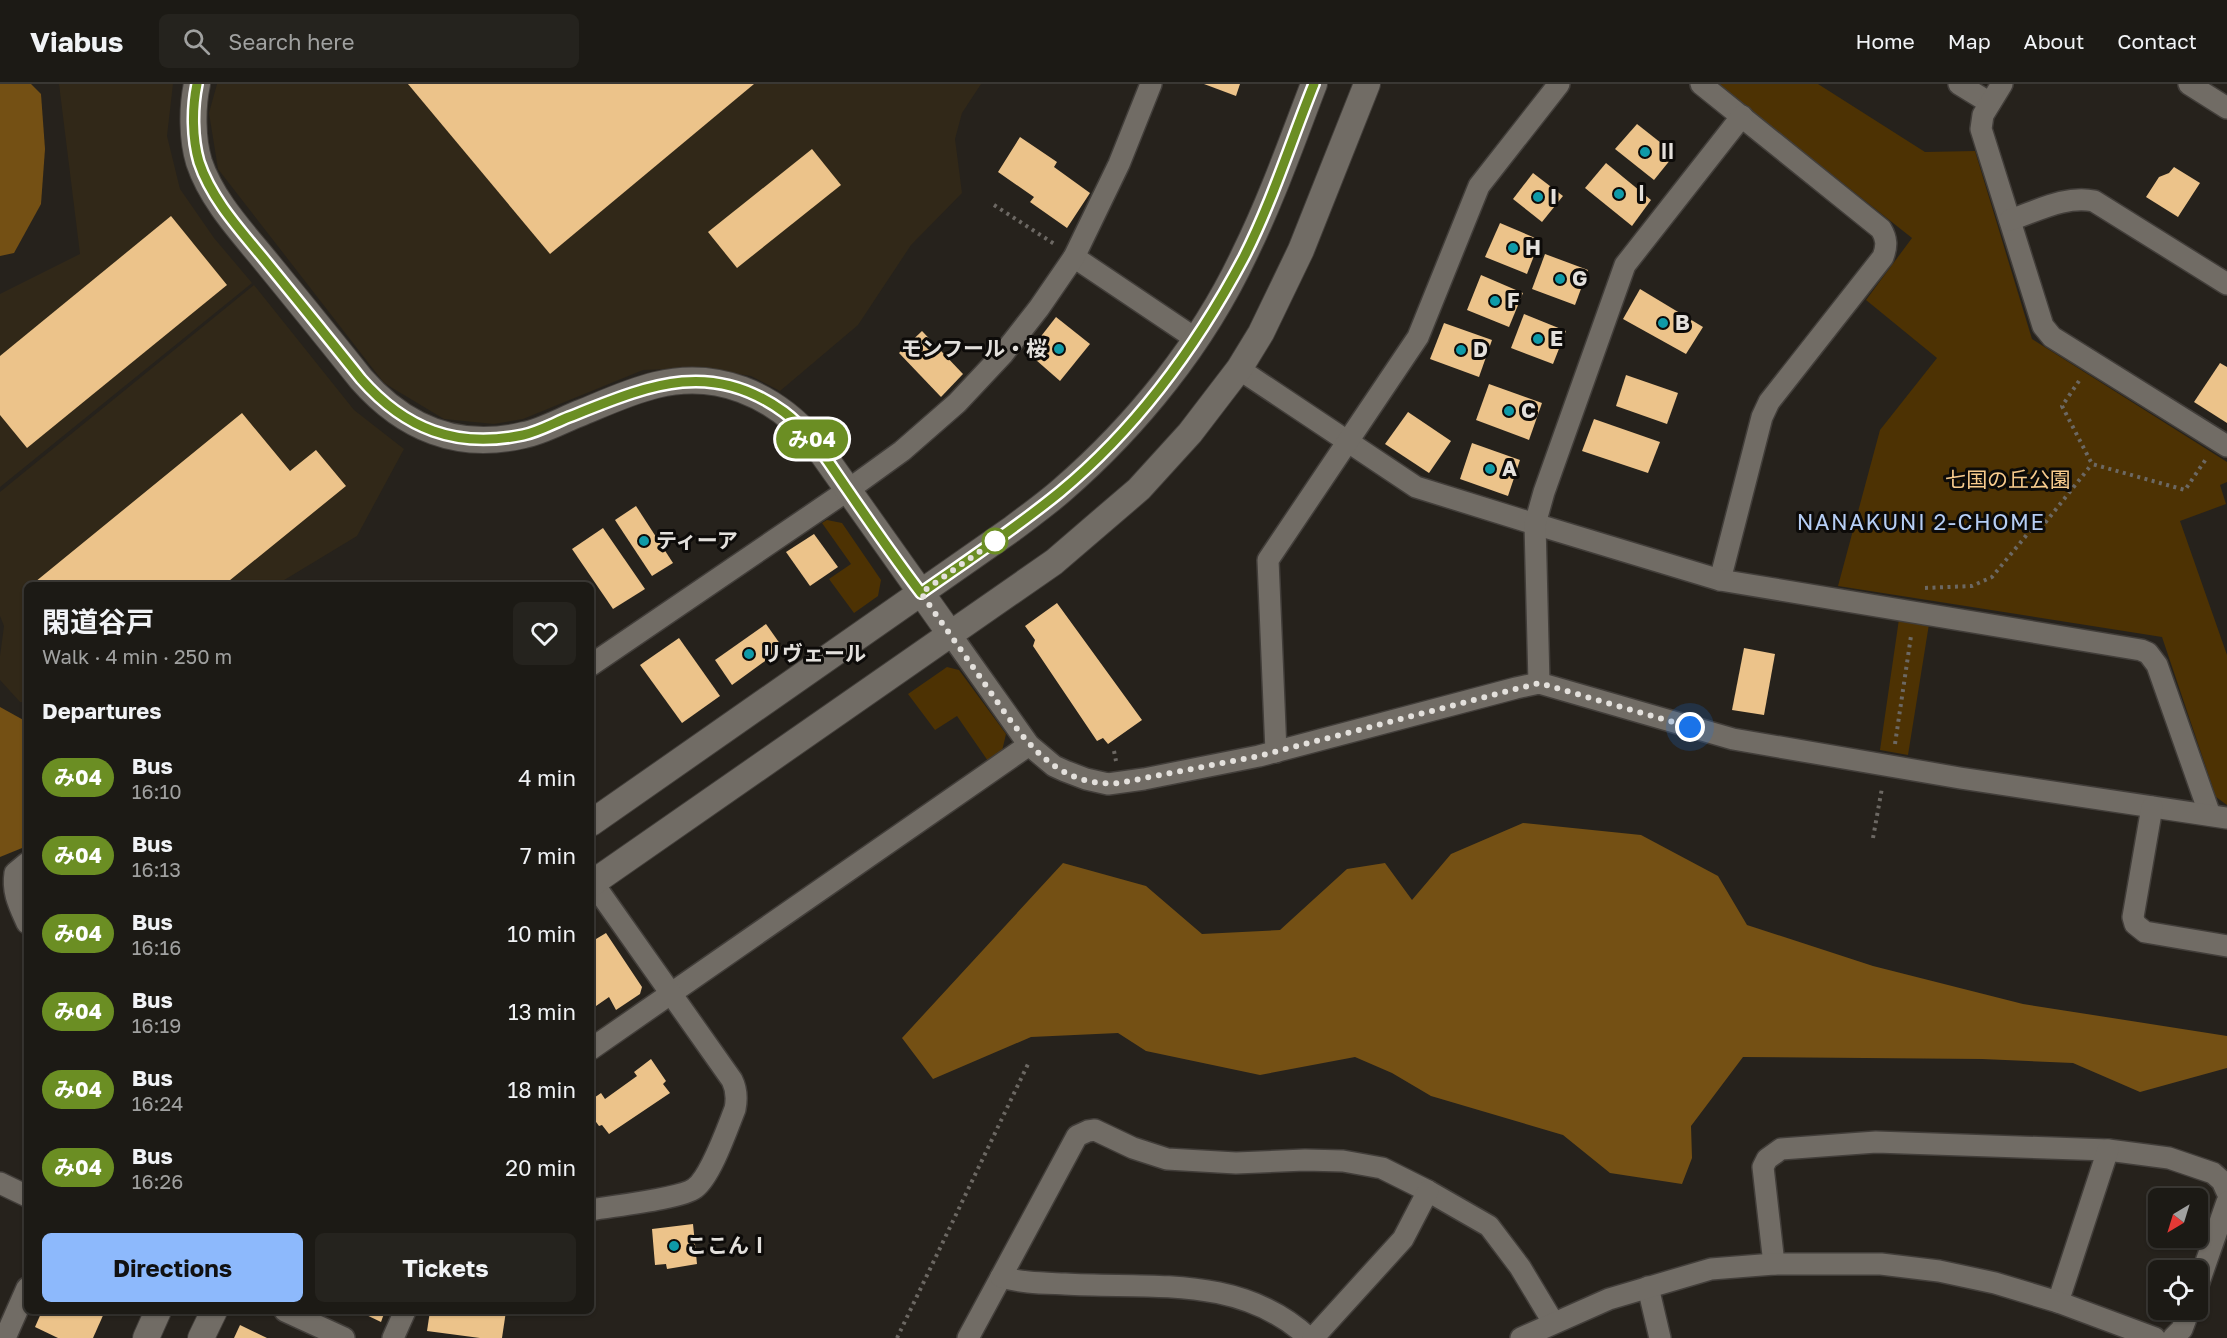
<!DOCTYPE html>
<html lang="en">
<head>
<meta charset="utf-8">
<style>
	body { margin:0; font-family:"Golos Text","Noto Sans JP",sans-serif; background:#25231e; color:#f1f3f6; height:100vh; display:flex; flex-direction:column; font-size:22px; white-space:nowrap }
	* { box-sizing:border-box; margin:0 }
	p { font-size:20px; color:#a0a1a0 }
	.icon { flex:none; width:33px; height:33px; fill:none; stroke:currentColor; stroke-width:2; stroke-linecap:round; stroke-linejoin:round }
	.map { position:relative; flex:1; overflow:hidden }
	.sheet { position:absolute; left:24px; top:498px; width:570px; height:732px; display:flex; flex-direction:column; background:#1c1a15; border-radius:9px; box-shadow:0 2px 4px #0004,0 0 0 2px #3a3834 }
	.sheet>* { flex:none }
	.badge { padding:0 12px; border-radius:20px; font-size:21px; line-height:39px }
	.needle { width:39px; rotate:218deg }
	.tools { position:absolute; left:2148px; top:1104px; display:grid; gap:12px }
	.tools a { display:grid; place-items:center; width:60px; height:60px; border-radius:9px; background:#1c1a15; box-shadow:0 2px 4px #0004,0 0 0 2px #3a3834; font-size:30px }
	.you { position:absolute; width:30px; height:30px; margin:-15px; border:4px solid #fff; border-radius:50%; background:#1a73e8; box-shadow:0 0 0 9px #1a73e833 }
	.map>.badge { position:absolute; translate:-50% -50%; box-shadow:0 0 0 3px #fff }
	h2 { padding:0 18px; font-size:22px; line-height:54px }
	.round { display:grid; place-items:center; flex:none; width:63px; height:63px; border-radius:9px; background:#25231e }
	.overview { display:flex; align-items:center; justify-content:space-between; height:102px; padding:0 18px }
	h1 { font-size:28px; font-weight:700; line-height:45px }
	.action { display:flex; gap:12px; margin-top:auto; padding:12px 18px }
	.action a { flex:1; height:69px; border-radius:9px; background:#8db9fc; color:#111; font-size:24px; font-weight:700; line-height:69px; text-align:center }
	.action a+a { background:#25231e; color:#f1f3f6 }
	ul { padding:0; list-style:none }
	li { display:flex; align-items:center; gap:18px; height:78px; padding:0 18px }
	li div { flex:1 }
	li b { display:block; font-size:22px }
	li em { font-style:normal }
	li .badge { min-width:66px; font-weight:700; text-align:center }
	header { display:flex; align-items:center; gap:36px; box-sizing:border-box; height:84px; padding:0 30px; background:#1c1a15; border-bottom:2px solid #3a3834 }
	header strong { font-size:28px }
	nav { display:flex; gap:33px; margin-inline-start:auto; font-size:21px }
	.search { width:420px; height:54px; background:#25231e; display:flex; align-items:center; gap:15px; box-sizing:border-box; padding:0 21px; border-radius:9px; color:#a0a1a0; font-size:22px }
	.map>svg:first-child { display:block }
</style>
</head>
<body>
<header>
<strong>Viabus</strong>
<div class="search"><svg class="icon" aria-label="search" viewBox="0 0 24 24"><circle cx="10" cy="10" r="6"/><path d="M15 15l6 6"/></svg>Search here</div>
<nav><a>Home</a><a>Map</a><a>About</a><a>Contact</a></nav>
</header>
<div class="map">
<svg width="2227" height="1254" viewBox="0 0 2227 1254">
	<rect width="100%" height="100%" fill="#26221c"/>
	<g fill="#312818">
		<polygon points="59,0 173,0 167,52 180,105 214,154 252,199 0,403 0,210 80,170"/>
		<polygon points="217,0 981,0 962,29 955,55 962,109 911,161 858,241 780,307 751,292 697,284 643,286 523,335 494,340 444,335 384,299 218,85 209,29"/>
		<polygon points="254,201 354,326 404,365 357,452 276,501 27,501 27,618 20,618 0,596 0,572 4,542 0,532 0,408"/>
	</g>
	<g fill="#4d3203">
		<polygon points="1718,0 1818,0 1925,68 1975,67 2032,255 2227,378 2227,398 2220,401 2226,420 2180,437 2227,571 2227,721 2216,713 2162,553 1838,502 1880,346 1937,274 1866,216 1912,154"/>
		<polygon points="827,436 842,439 881,496 878,512 854,529 829,495 851,480 822,439"/>
		<polygon points="1899,535 1929,540 1908,671 1880,666"/>
		<polygon points="947,583 959,586 1006,650 1002,667 988,677 957,632 935,646 908,610"/>
	</g>
	<g fill="#745014">
		<polygon points="0,0 31,0 41,10 45,65 41,120 14,169 0,172"/>
		<polygon points="0,623 27,638 27,762 0,773"/>
		<polygon points="1523,739 1641,751 1718,792 1747,841 1873,882 2023,920 2227,952 2227,984 2140,1008 2073,979 1982,975 1743,973 1691,1042 1692,1074 1682,1100 1610,1089 1563,1051 1431,1012 1392,989 1355,973 1260,991 1146,967 1118,949 1031,953 933,995 902,954 1063,779 1146,802 1202,850 1280,846 1347,785 1385,779 1412,816 1451,770"/>
	</g>
	<g fill="#ecc38a">
		<polygon points="408,0 754,0 550,170"/>
		<polygon points="1204,0 1240,0 1236,12"/>
		<polygon points="1637,40 1675,70 1654,96 1615,65"/>
		<polygon points="1020,53 1057,78 1054,83 1090,109 1067,144 1030,118 1034,113 998,88"/>
		<polygon points="812,65 841,101 737,184 708,148"/>
		<polygon points="1606,79 1651,116 1632,142 1585,104"/>
		<polygon points="2174,83 2200,99 2178,133 2146,113 2159,93 2169,89"/>
		<polygon points="1533,89 1563,112 1542,138 1513,115"/>
		<polygon points="171,132 227,201 27,364 0,331 0,272"/>
		<polygon points="1500,139 1540,156 1527,190 1485,173"/>
		<polygon points="1545,170 1588,186 1575,221 1532,205"/>
		<polygon points="1481,191 1523,209 1509,243 1467,226"/>
		<polygon points="1640,205 1703,243 1686,270 1623,235"/>
		<polygon points="1524,230 1566,247 1553,280 1511,264"/>
		<polygon points="1056,233 1090,260 1060,297 1028,269"/>
		<polygon points="1444,239 1492,256 1479,293 1430,275"/>
		<polygon points="922,247 963,290 941,313 899,269"/>
		<polygon points="2220,279 2227,283 2227,339 2194,318"/>
		<polygon points="1626,291 1678,309 1667,340 1616,322"/>
		<polygon points="1489,300 1542,319 1529,356 1476,336"/>
		<polygon points="1408,328 1451,357 1429,389 1385,360"/>
		<polygon points="242,329 290,387 316,366 346,402 224,501 38,501 35,498"/>
		<polygon points="1594,335 1660,358 1648,389 1582,367"/>
		<polygon points="1472,359 1520,376 1508,412 1460,395"/>
		<polygon points="636,422 673,479 652,492 615,436"/>
		<polygon points="603,444 645,505 613,525 572,465"/>
		<polygon points="814,450 838,483 810,502 786,468"/>
		<polygon points="1057,519 1142,636 1108,660 1103,654 1097,657 1033,562 1035,556 1025,542"/>
		<polygon points="766,540 783,564 732,601 715,576"/>
		<polygon points="679,554 720,612 682,639 640,581"/>
		<polygon points="1744,564 1775,570 1764,631 1732,626"/>
		<polygon points="606,849 642,903 640,910 616,926 609,913 596,922 591,915 591,858"/>
		<polygon points="651,975 666,997 663,1000 670,1009 609,1050 602,1041 599,1042 591,1031 591,1016 601,1009 605,1015 637,992 634,988"/>
		<polygon points="693,1140 697,1180 667,1185 666,1180 655,1181 652,1145"/>
		<polygon points="42,1227 105,1227 93,1254 58,1254 35,1243"/>
		<polygon points="358,1227 385,1227 381,1238"/>
		<polygon points="430,1227 506,1227 502,1254 480,1254 427,1247"/>
		<polygon points="240,1241 267,1254 234,1254"/>
	</g>
	<g fill="none" stroke-linecap="round" stroke-linejoin="round">
		<defs>
			<g id="minor">
				<path d="M1701,0L1881,145C1887,155 1887,162 1883,173L1769,318L1762,333L1720,496"/>
				<polyline points="1959,0 1990,19"/>
				<polyline points="2002,0 1983,31 1981,45 2043,242 2052,253 2227,362"/>
				<polyline points="2189,0 2227,24"/>
				<path d="M2010,136C2037,127 2066,111 2094,117L2227,200"/>
				<polyline points="1074,173 1196,255"/>
				<polyline points="1239,285 1416,403 1535,440 1720,496 2141,566 2148,569 2157,581 2210,731"/>
				<polyline points="951,551 1029,661 1054,682 1065,687 1086,695 1108,700 1144,695 1259,672 1516,604 1539,599 1733,655 1960,694 2227,734"/>
				<polyline points="591,581 848,406 902,367 957,319 1003,270 1039,224 1074,173 1119,80 1151,0"/>
				<polyline points="1539,599 1535,440 1544,408 1625,181 1742,32"/>
				<polyline points="1276,668 1268,476 1418,253 1479,102 1559,0"/>
				<polyline points="2152,723 2133,833 2135,840 2145,848 2227,862"/>
				<path d="M27,779L15,789C12,808 19,821 27,839"/>
				<polyline points="591,965 1029,661"/>
				<polyline points="0,1099 27,1112"/>
				<path d="M591,1126C612,1122 681,1115 695,1104C711,1092 727,1045 735,1025C737,1015 737,1006 732,996L593,799"/>
				<polyline points="1774,1180 1763,1083 1767,1075 1781,1065 1876,1058 2108,1066 2169,1074 2213,1089 2222,1097 2227,1108"/>
				<polyline points="2198,1201 2227,1118"/>
				<polyline points="1648,1203 1660,1254"/>
				<polyline points="2058,1218 2108,1066"/>
				<polyline points="285,1227 344,1254"/>
				<polyline points="5,1254 27,1204"/>
				<polyline points="393,1254 405,1227"/>
				<polyline points="968,1254 1001,1193"/>
				<path d="M1309,1254C1240,1190 1151,1205 1065,1200C1043,1199 1022,1199 1001,1193L1077,1052L1088,1047L1095,1046L1133,1064L1167,1075L1236,1079L1305,1076L1343,1077L1382,1084L1428,1107L1489,1142L1520,1183L1553,1238"/>
				<polyline points="1313,1254 1403,1155 1428,1107"/>
				<polyline points="1521,1254 1609,1215 1711,1185 1774,1180 1881,1180 1939,1187 1995,1199 2058,1218 2155,1254"/>
				<polyline points="2173,1254 2182,1245 2189,1226"/>
			</g>
			<g id="tertiary">
				<path d="M197,0C192,23 192,55 199,78C212,117 243,149 268,180C299,218 330,256 361,295C404,344 458,367 524,351C544,347 564,335 583,328C607,318 631,307 656,301C717,286 772,310 812,355L951,551"/>
				<path d="M591,739L1012,445C1029,432 1046,420 1062,406C1137,341 1203,259 1245,169C1272,114 1292,57 1314,0"/>
				<polyline points="591,800 1054,478 1139,405 1190,349 1239,285 1261,249 1301,166 1367,0"/>
				<polyline points="146,1254 158,1227"/>
				<polyline points="201,1254 214,1227"/>
			</g>
		</defs>
		<use href="#minor" stroke="#423e3a" stroke-width="24"/>
		<use href="#tertiary" stroke="#423e3a" stroke-width="28"/>
		<g stroke="#6c6863" stroke-width="4" stroke-dasharray="3 4.5" stroke-linecap="butt">
			<polyline points="994,121 1056,161"/>
			<polyline points="2079,297 2062,322 2092,380 2185,406 2206,375"/>
			<polyline points="1925,504 1972,502 1992,493 2039,436 2045,439 2092,380"/>
			<polyline points="1895,660 1911,552"/>
			<polyline points="1114,667 1116,677"/>
			<polyline points="1873,754 1882,704"/>
			<polyline points="897,1254 1029,978"/>
		</g>
		<use href="#minor" stroke="#716c65" stroke-width="21"/>
		<use href="#tertiary" stroke="#716c65" stroke-width="26"/>
	</g>
	<g fill="none" stroke-linecap="round" stroke-linejoin="round">
		<defs>
			<path id="line" d="M197,0C192,24 192,54 199,78C212,117 243,149 268,180C299,218 330,256 361,295C405,345 456,365 523,351C538,348 554,339 569,333C645,303 709,273 784,328C811,348 828,378 847,405C871,440 895,475 921,509C968,476 1016,444 1060,408C1137,344 1198,260 1244,173C1272,118 1291,57 1314,0"/>
		</defs>
		<use href="#line" stroke="#fff" stroke-width="14"/>
		<use href="#line" stroke="#6b8e23" stroke-width="9"/>
		<path stroke="#e3e0dc" stroke-width="6" stroke-dasharray="0 10.8" d="M995,457L996,456L921,509C941,538 962,567 982,596C1017,645 1050,705 1119,699L1259,672L1539,599L1690,643"/>
	</g>
	<g fill="#0f9aa8" stroke="#0d0b09" stroke-width="2">
		<circle cx="1645" cy="68" r="6"/>
		<circle cx="1619" cy="110" r="6"/>
		<circle cx="1538" cy="113" r="6"/>
		<circle cx="1513" cy="164" r="6"/>
		<circle cx="1560" cy="195" r="6"/>
		<circle cx="1495" cy="217" r="6"/>
		<circle cx="1663" cy="239" r="6"/>
		<circle cx="1538" cy="255" r="6"/>
		<circle cx="1059" cy="265" r="6"/>
		<circle cx="1461" cy="266" r="6"/>
		<circle cx="1509" cy="327" r="6"/>
		<circle cx="1490" cy="385" r="6"/>
		<circle cx="644" cy="457" r="6"/>
		<circle cx="749" cy="570" r="6"/>
		<circle cx="674" cy="1162" r="6"/>
	</g>
	<circle fill="#fff" stroke="#6b8e23" stroke-width="3" cx="995" cy="457" r="12"/>
	<g text-anchor="middle" stroke-width="6" stroke-linejoin="round" paint-order="stroke">
		<g font-size="21" font-weight="bold" fill="#e3e0dc" stroke="#0d0b09" text-anchor="start">
			<text x="1657" y="75">Ⅱ</text>
			<text x="1631" y="117">Ⅰ</text>
			<text x="1550" y="120">I</text>
			<text x="1525" y="171">H</text>
			<text x="1572" y="202">G</text>
			<text x="1507" y="224">F</text>
			<text x="1675" y="246">B</text>
			<text x="1550" y="262">E</text>
			<text x="1047" y="272" text-anchor="end">モンフール・桜</text>
			<text x="1473" y="273">D</text>
			<text x="1521" y="334">C</text>
			<text x="1502" y="392">A</text>
			<text x="656" y="464">ティーア</text>
			<text x="761" y="577">リヴェール</text>
			<text x="686" y="1169">ここんⅠ</text>
		</g>
		<g font-size="21" fill="#f8cb8d" stroke="#0d0b09">
			<text x="2008" y="403">七国の丘公園</text>
		</g>
		<g font-size="22" letter-spacing="1.5" fill="#b6cef5" stroke="#0d0b09">
			<text x="1921" y="446">NANAKUNI 2-CHOME</text>
		</g>
	</g>
</svg>
<div class="tools">
<a><svg class="needle" viewBox="-14 -14 28 28"><path d="M0-13l5 13h-10z" fill="#e53935"/><path d="M0 13l5-13h-10z" fill="#a0a1a0"/></svg></a>
<a><svg class="icon" aria-label="locate" viewBox="0 0 24 24"><circle cx="12" cy="12" r="6"/><path d="M12 2v4M12 18v4M2 12h4M18 12h4"/></svg></a>
</div>
<div class="you" style="left:1690px;top:643px"></div>
<b class="badge" style="left:812px;top:355px;background:#6b8e23;color:#fff">み04</b>
<section class="sheet">
<div class="overview"><div><h1>閑道谷戸</h1><p>Walk · 4 min · 250 m</p></div><a class="round"><svg class="icon" aria-label="heart" viewBox="0 0 24 24"><path d="M12 20l-8-8c-3-5 5-10 8-4 3-6 11-1 8 4z"/></svg></a></div>
<h2>Departures</h2>
<ul>
<li><span class="badge" style="background:#6b8e23;color:#fff">み04</span><div><b>Bus</b><p>16:10</p></div><em>4 min</em></li>
<li><span class="badge" style="background:#6b8e23;color:#fff">み04</span><div><b>Bus</b><p>16:13</p></div><em>7 min</em></li>
<li><span class="badge" style="background:#6b8e23;color:#fff">み04</span><div><b>Bus</b><p>16:16</p></div><em>10 min</em></li>
<li><span class="badge" style="background:#6b8e23;color:#fff">み04</span><div><b>Bus</b><p>16:19</p></div><em>13 min</em></li>
<li><span class="badge" style="background:#6b8e23;color:#fff">み04</span><div><b>Bus</b><p>16:24</p></div><em>18 min</em></li>
<li><span class="badge" style="background:#6b8e23;color:#fff">み04</span><div><b>Bus</b><p>16:26</p></div><em>20 min</em></li>
</ul>
<div class="action"><a>Directions</a><a>Tickets</a></div>
</section>
</div>
</body>
</html>
